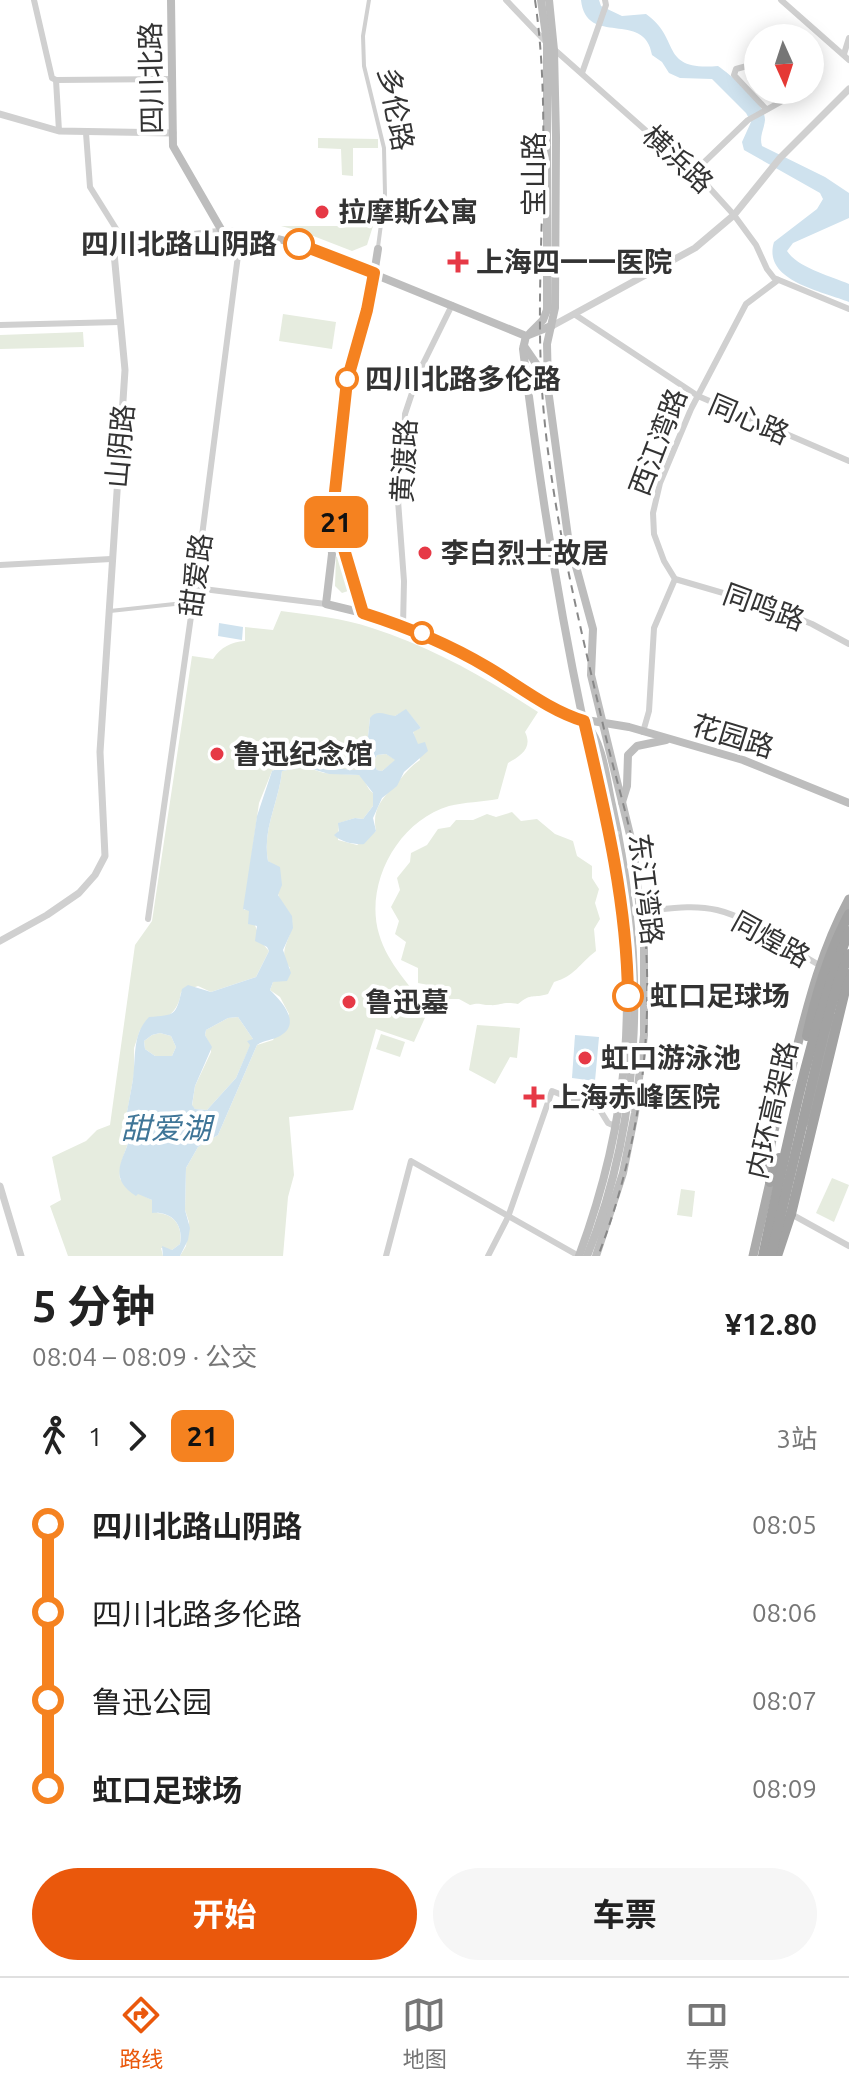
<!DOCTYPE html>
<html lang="zh">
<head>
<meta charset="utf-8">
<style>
	body { margin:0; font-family:Ubuntu,"Noto Sans SC",sans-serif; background:#f6f6f6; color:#222; height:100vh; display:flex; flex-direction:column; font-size:30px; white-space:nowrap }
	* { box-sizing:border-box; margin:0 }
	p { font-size:26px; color:#767676 }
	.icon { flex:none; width:44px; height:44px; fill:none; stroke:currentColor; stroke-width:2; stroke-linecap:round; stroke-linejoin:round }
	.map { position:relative; height:1256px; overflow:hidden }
	.drawer { display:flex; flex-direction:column; background:#fff; flex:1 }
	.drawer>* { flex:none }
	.badge { padding:0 16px; border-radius:12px; font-size:28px; line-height:52px }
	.needle { width:52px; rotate:177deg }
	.tools { position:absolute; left:744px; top:24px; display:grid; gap:16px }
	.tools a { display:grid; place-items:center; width:80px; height:80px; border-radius:50%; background:#fff; box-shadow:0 4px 20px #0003; font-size:40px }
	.map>.badge { position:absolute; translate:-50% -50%; box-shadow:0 0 0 4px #fff }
	.legs { display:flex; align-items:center; gap:12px; height:88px; padding:0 32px; font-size:26px }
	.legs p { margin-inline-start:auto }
	.summary { display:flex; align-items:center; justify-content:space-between; height:136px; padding:0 32px }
	h1 { font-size:44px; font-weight:700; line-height:60px }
	.action { display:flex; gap:16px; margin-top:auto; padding:16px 32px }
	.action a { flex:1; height:92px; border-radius:48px; background:#ea580c; color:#fff; font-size:32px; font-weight:700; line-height:92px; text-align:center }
	.action a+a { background:#f6f6f6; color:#222 }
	ul { padding:0 32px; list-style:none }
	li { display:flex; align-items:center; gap:28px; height:88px; font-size:30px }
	li i { display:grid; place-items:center; width:12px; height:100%; margin:0 10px; background:currentColor }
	li i::after { content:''; width:20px; height:20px; margin:-10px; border:6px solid; border-radius:50%; background:#fff }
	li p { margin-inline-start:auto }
	li:first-child i { background:linear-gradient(#0000 50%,currentColor 0) }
	li:last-child i { background:linear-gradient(currentColor 50%,#0000 0) }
	.menu { display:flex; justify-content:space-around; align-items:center; height:112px; border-top:2px solid #e0e0e0; background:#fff; font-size:22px; color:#767676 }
	.menu a { display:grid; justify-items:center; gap:4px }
	.menu .on { color:#ea580c }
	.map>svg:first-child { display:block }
</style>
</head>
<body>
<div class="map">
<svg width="849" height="1256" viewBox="0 0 849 1256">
	<rect width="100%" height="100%" fill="#fff"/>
	<g fill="#e6ecdf">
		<polygon points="318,138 378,139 378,148 353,148 353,176 342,175 341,149 318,148"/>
		<polygon points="281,226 373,226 367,245 352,251 303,232"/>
		<polygon points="283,314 336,322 332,349 279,341"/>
		<polygon points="83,332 84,347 0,349 0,335"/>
		<polygon points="340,554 351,583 348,591 342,593 335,586 336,557"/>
		<path d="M281,611C311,615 343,618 372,628C432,647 486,678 538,712L525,732C533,748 521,756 508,763L498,799C482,802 465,802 449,806C398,821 364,884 379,934C388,965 411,985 428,1011L414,1042L376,1029L353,1110L289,1117L294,1175L288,1197L283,1256H180L186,1246L189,1222L185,1210L186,1168L198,1147L218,1135L257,1045L273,1040L289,1014L280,997L270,990L273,982L279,980L290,968C275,949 294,939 292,919C290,911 282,905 279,897C276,888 276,875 274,865L268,861C262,829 279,802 282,771L305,767L324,773L359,775C366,779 366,788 373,793V806L363,819L355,818L339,823L338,840L357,845L376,831C372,811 380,801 393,787C403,777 408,768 420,760L413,731L421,728L406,710L395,716L370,718L366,755L363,767L355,770L289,764L272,771L259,803L244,910H249L262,943L269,951L256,977L211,992L198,986L181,992C178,1017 160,1021 140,1030L134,1048V1074L126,1118C138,1139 117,1156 120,1179L138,1193L152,1200L157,1213C175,1214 183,1227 180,1244L172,1250L161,1248L163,1256H68L50,1206L61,1200L52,1157L86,1141L97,1130L110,1125L135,945L152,921L192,656L213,659C221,647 231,642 245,641V627L273,630Z"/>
		<polygon points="386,754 396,760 382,771 377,770 373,763 377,755"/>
		<path d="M512,812L521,821L537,819L555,834L573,841L577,856L592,866V878L599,889L595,903L600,919L594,929L596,951C579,964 575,976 554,982L548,994C532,999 533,992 518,1004C502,1001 500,1006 490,1005C481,1005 480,1002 470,1005L459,999H445L439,987L418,983V968L401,960L406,942L395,934L399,921L391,907L400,890L397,878L410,862L411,853L427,845L438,829L450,827L456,820H473L487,814L496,817Z"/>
		<polygon points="238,1017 253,1039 236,1078 207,1110 195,1109 192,1106 195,1086 211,1052 211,1047 205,1035 206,1030 228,1018"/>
		<polygon points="477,1025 520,1028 517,1058 510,1057 495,1084 469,1070"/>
		<polygon points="160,1033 171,1036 176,1047 172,1056 155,1056 145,1049 144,1041 152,1035"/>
		<polygon points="381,1034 405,1042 400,1057 376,1049"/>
		<polygon points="832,1178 849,1185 834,1222 816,1213"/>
		<polygon points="681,1189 695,1191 692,1217 677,1215"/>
	</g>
	<g fill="#cfe2ee" fill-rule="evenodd">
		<path d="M581,0H599L601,6L622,16L646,14C682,39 658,71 718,66C732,76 765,103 765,120C764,130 759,136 762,146L825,177L849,193V218L793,243L787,251C798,268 831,276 849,284V302C822,291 762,281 774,242L817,209L823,199L820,193L744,150L742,142L751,122L746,113L712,79L680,78L669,73L662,62L652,55C645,9 586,48 581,0Z"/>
		<polygon points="219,623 243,627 242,640 218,636"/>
		<path d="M406,709L421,728L413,732L418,744L425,742L428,751L404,772L397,786L382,798L373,818L376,831L364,844C356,845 340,842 334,835L339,831L338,823L355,818L363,819L373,806V793L359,775L329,774L305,767L282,771C279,802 262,829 268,861L280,867L282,885L278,895L292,916L293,928L283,950L291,973L287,981L273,982L270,990C280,1000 303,1023 280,1036C273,1040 264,1040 257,1045L218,1135L198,1147L186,1168L185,1210L190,1228L188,1240L180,1256H163L162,1246L172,1250L180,1244C184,1224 171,1211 152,1213V1200L138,1194L136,1196C96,1170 143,1147 126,1118C128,1105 131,1092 133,1079C136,1057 132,1034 149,1017C175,1015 176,1016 182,989L188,985L211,992L256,977L269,951L267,947L255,941L257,926L248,924L249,911L243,909L257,816L272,771L289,764L355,770L362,767L366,755L370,718C377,709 385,715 395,716ZM386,754L395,760L382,771L377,770L373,762L377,755ZM238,1017L253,1039L247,1041L250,1045L236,1078L207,1110L195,1109L192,1105L195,1086L212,1047L205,1035L206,1030L228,1018ZM160,1033L171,1036L176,1047L172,1056H155L145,1049L144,1041L152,1035Z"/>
		<polygon points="575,1035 599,1037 595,1081 572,1078"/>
	</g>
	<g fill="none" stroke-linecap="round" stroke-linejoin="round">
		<g stroke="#d0d0d0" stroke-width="4">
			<polyline points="369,0 363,36 364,66 384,148 385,194 378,247"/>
			<polyline points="110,611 193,602"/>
		</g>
		<g stroke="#d0d0d0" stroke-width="6">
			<polyline points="34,0 52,78 56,80 172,79"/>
			<polyline points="506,0 547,43 705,183 734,215 756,245 767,269 774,278 849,309"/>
			<polyline points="781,0 849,60"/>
			<polyline points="844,54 849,38"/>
			<polyline points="758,63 736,69 734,75 766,109"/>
			<polyline points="582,73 606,5 605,0"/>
			<polyline points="56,80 59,131"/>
			<polyline points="86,133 90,187 125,243"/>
			<polyline points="694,172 748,120 802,90"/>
			<polyline points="574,314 698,396 849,461"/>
			<polyline points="0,325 119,322"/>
			<polyline points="0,565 111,559"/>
			<polyline points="675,579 664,561 654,534 653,513 660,483 691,409 746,304 778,280"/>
			<polyline points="675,579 771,607 812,624 849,644"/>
			<polyline points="195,588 326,604"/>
			<polyline points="403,626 404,581 397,487 404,445 405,414 419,372 452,305"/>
			<polyline points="643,732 649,711 654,628 675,579"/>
			<path d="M642,911C666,909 693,904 717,910C752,918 789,949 821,966"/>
			<polyline points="148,919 198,567 241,232"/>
			<polyline points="600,1110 608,1123 617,1127"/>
			<polyline points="600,1110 612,1103 621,1102"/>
			<polyline points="791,1214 849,1246"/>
			<polyline points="386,1256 411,1161 579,1256"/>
			<polyline points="488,1256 508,1217 552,1091 600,1110"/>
		</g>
		<g stroke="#d0d0d0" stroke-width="7">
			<polyline points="0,114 59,131 173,133"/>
			<polyline points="552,326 695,248 734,215 780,158 849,89"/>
			<polyline points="0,941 47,915 79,893 95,875 105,856 100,752 125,370 114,253 125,243 222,231"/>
			<polyline points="0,1186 21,1256"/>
		</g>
		<g stroke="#bdbdbd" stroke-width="8">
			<polyline points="171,0 173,146 222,231 259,234 305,246 526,336 551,326"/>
			<polyline points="549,0 554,50 556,137 555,308 547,344 548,389 568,537 593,629 591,675 633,847 644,946 644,1035 635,1113 623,1173 596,1256"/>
			<polyline points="530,333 543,320 547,310 547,43 541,0"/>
			<path d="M526,336L523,349C538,473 557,597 583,720C593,766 606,810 614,856C638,1001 630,1118 579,1256"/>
			<polyline points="524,346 548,381"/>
			<polyline points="334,501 330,520 332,554 326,604 363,613 422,633 453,647 574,718 629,727 743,760 849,803"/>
			<polyline points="363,613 338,529 334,501 347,381 370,300 378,249"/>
			<path d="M587,725C604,746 606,779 612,805C645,954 645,1113 587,1256"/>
			<polyline points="622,802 627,786 628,755 637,746 666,740"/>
		</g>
		<g stroke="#ababab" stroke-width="9">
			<polyline points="808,1121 833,1018"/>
			<path d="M753,1256L770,1182C764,1152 779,1115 787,1086C804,1022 817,958 849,899"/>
		</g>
		<g stroke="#a2a2a2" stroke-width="10">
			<polyline points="770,1182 779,1158"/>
			<polyline points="777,1256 791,1214"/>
		</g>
		<path stroke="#888" stroke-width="2" stroke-dasharray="8 6" stroke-linecap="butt" d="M535,0C555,137 531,277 544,415C554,522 580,625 604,729C614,773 628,816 636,860C659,992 647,1130 598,1256"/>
		<polyline stroke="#d0d0d0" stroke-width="4" points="607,837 618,833"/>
		<g stroke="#a2a2a2" stroke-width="10">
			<path d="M807,1036C816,994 829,952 849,914"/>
			<polyline points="791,1214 849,974"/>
			<path d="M763,1256C787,1146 808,1036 849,931"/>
			<polyline points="771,1256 823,1037 838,982 849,954"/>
		</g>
	</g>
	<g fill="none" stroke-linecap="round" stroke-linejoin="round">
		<defs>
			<path id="line-1" d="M299,244L374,273L367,310L347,381L334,501L338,529L363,613C407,627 447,643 487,667C518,685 548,710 584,721C605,811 627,902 628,996"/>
		</defs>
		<use href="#line-1" stroke="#fff" stroke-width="18"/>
		<use href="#line-1" stroke="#f58220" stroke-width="12"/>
	</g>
	<g fill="#e63946" stroke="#fff" stroke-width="3">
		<circle cx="322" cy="212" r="8"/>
		<path d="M454 250h8v8h8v8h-8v8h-8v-8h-8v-8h8z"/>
		<circle cx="425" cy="553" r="8"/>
		<circle cx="217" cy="754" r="8"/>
		<circle cx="349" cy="1002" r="8"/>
		<circle cx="585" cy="1058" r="8"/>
		<path d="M530 1085h8v8h8v8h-8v8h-8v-8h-8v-8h8z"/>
	</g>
	<g fill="#fff" stroke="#f58220" stroke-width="4">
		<circle cx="299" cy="244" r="14"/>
		<circle cx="347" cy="379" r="10"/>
		<circle cx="422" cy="633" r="10"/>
		<circle cx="628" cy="996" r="14"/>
	</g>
	<g text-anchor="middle" stroke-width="8" stroke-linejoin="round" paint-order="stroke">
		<g font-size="28" fill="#333" stroke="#fff">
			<text transform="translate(151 78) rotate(-91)" y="10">四川北路</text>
			<text transform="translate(396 109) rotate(79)" y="10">多伦路</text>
			<text transform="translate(678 159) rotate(43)" y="10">横浜路</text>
			<text transform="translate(534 174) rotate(-90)" y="10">宝山路</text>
			<text transform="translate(749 419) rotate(23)" y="10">同心路</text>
			<text transform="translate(658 442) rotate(-69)" y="10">西江湾路</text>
			<text transform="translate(120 446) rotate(-85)" y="10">山阴路</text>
			<text transform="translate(404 461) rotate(-87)" y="10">黄渡路</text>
			<text transform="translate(196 575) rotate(-82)" y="10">甜爱路</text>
			<text transform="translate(764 607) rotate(20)" y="10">同鸣路</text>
			<text transform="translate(733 736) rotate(17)" y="10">花园路</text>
			<text transform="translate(646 889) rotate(83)" y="10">东江湾路</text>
			<text transform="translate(771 939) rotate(29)" y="10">同煌路</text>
			<text transform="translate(772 1110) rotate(-77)" y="10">内环高架路</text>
		</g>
		<g font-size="28" font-weight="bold" fill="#333" stroke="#fff" text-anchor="start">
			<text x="338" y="222">拉摩斯公寓</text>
			<text x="476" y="272">上海四一一医院</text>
			<text x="441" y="563">李白烈士故居</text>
			<text x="233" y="764">鲁迅纪念馆</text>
			<text x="365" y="1012">鲁迅墓</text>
			<text x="601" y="1068">虹口游泳池</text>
			<text x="552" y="1107">上海赤峰医院</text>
		</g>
		<g font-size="28" font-weight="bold" fill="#333" stroke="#fff" text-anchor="start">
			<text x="277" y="254" text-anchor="end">四川北路山阴路</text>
			<text x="365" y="389">四川北路多伦路</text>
			<text x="650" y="1006">虹口足球场</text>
		</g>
		<g font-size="30" font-style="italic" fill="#3f7597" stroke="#fff">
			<text x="166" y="1139">甜爱湖</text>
		</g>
	</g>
</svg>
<div class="tools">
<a><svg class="needle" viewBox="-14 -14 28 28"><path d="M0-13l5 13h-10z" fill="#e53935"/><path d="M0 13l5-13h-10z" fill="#767676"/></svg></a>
</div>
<b class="badge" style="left:336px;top:522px;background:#f58220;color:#111">21</b>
</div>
<section class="drawer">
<div class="summary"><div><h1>5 分钟</h1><p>08:04 – 08:09 · 公交</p></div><b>¥12.80</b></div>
<div class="legs"><svg class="icon" aria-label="walk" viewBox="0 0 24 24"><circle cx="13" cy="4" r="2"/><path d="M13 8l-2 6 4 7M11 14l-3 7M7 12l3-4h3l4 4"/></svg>1<svg class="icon" aria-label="forward" viewBox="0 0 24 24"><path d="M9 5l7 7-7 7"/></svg><b class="badge" style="background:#f58220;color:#111">21</b><p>3站</p></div>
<ul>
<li><i style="color:#f58220"></i><b>四川北路山阴路</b><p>08:05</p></li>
<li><i style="color:#f58220"></i><span>四川北路多伦路</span><p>08:06</p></li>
<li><i style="color:#f58220"></i><span>鲁迅公园</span><p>08:07</p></li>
<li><i style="color:#f58220"></i><b>虹口足球场</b><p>08:09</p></li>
</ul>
<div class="action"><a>开始</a><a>车票</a></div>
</section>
<nav class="menu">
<a class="on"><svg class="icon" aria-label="directions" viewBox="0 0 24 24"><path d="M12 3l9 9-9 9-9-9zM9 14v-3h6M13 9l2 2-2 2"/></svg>路线</a>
<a><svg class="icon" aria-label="map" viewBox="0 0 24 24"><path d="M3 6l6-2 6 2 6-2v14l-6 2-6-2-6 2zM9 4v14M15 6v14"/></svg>地图</a>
<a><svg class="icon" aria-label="tickets" viewBox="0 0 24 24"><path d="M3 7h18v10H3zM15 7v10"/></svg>车票</a>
</nav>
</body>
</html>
